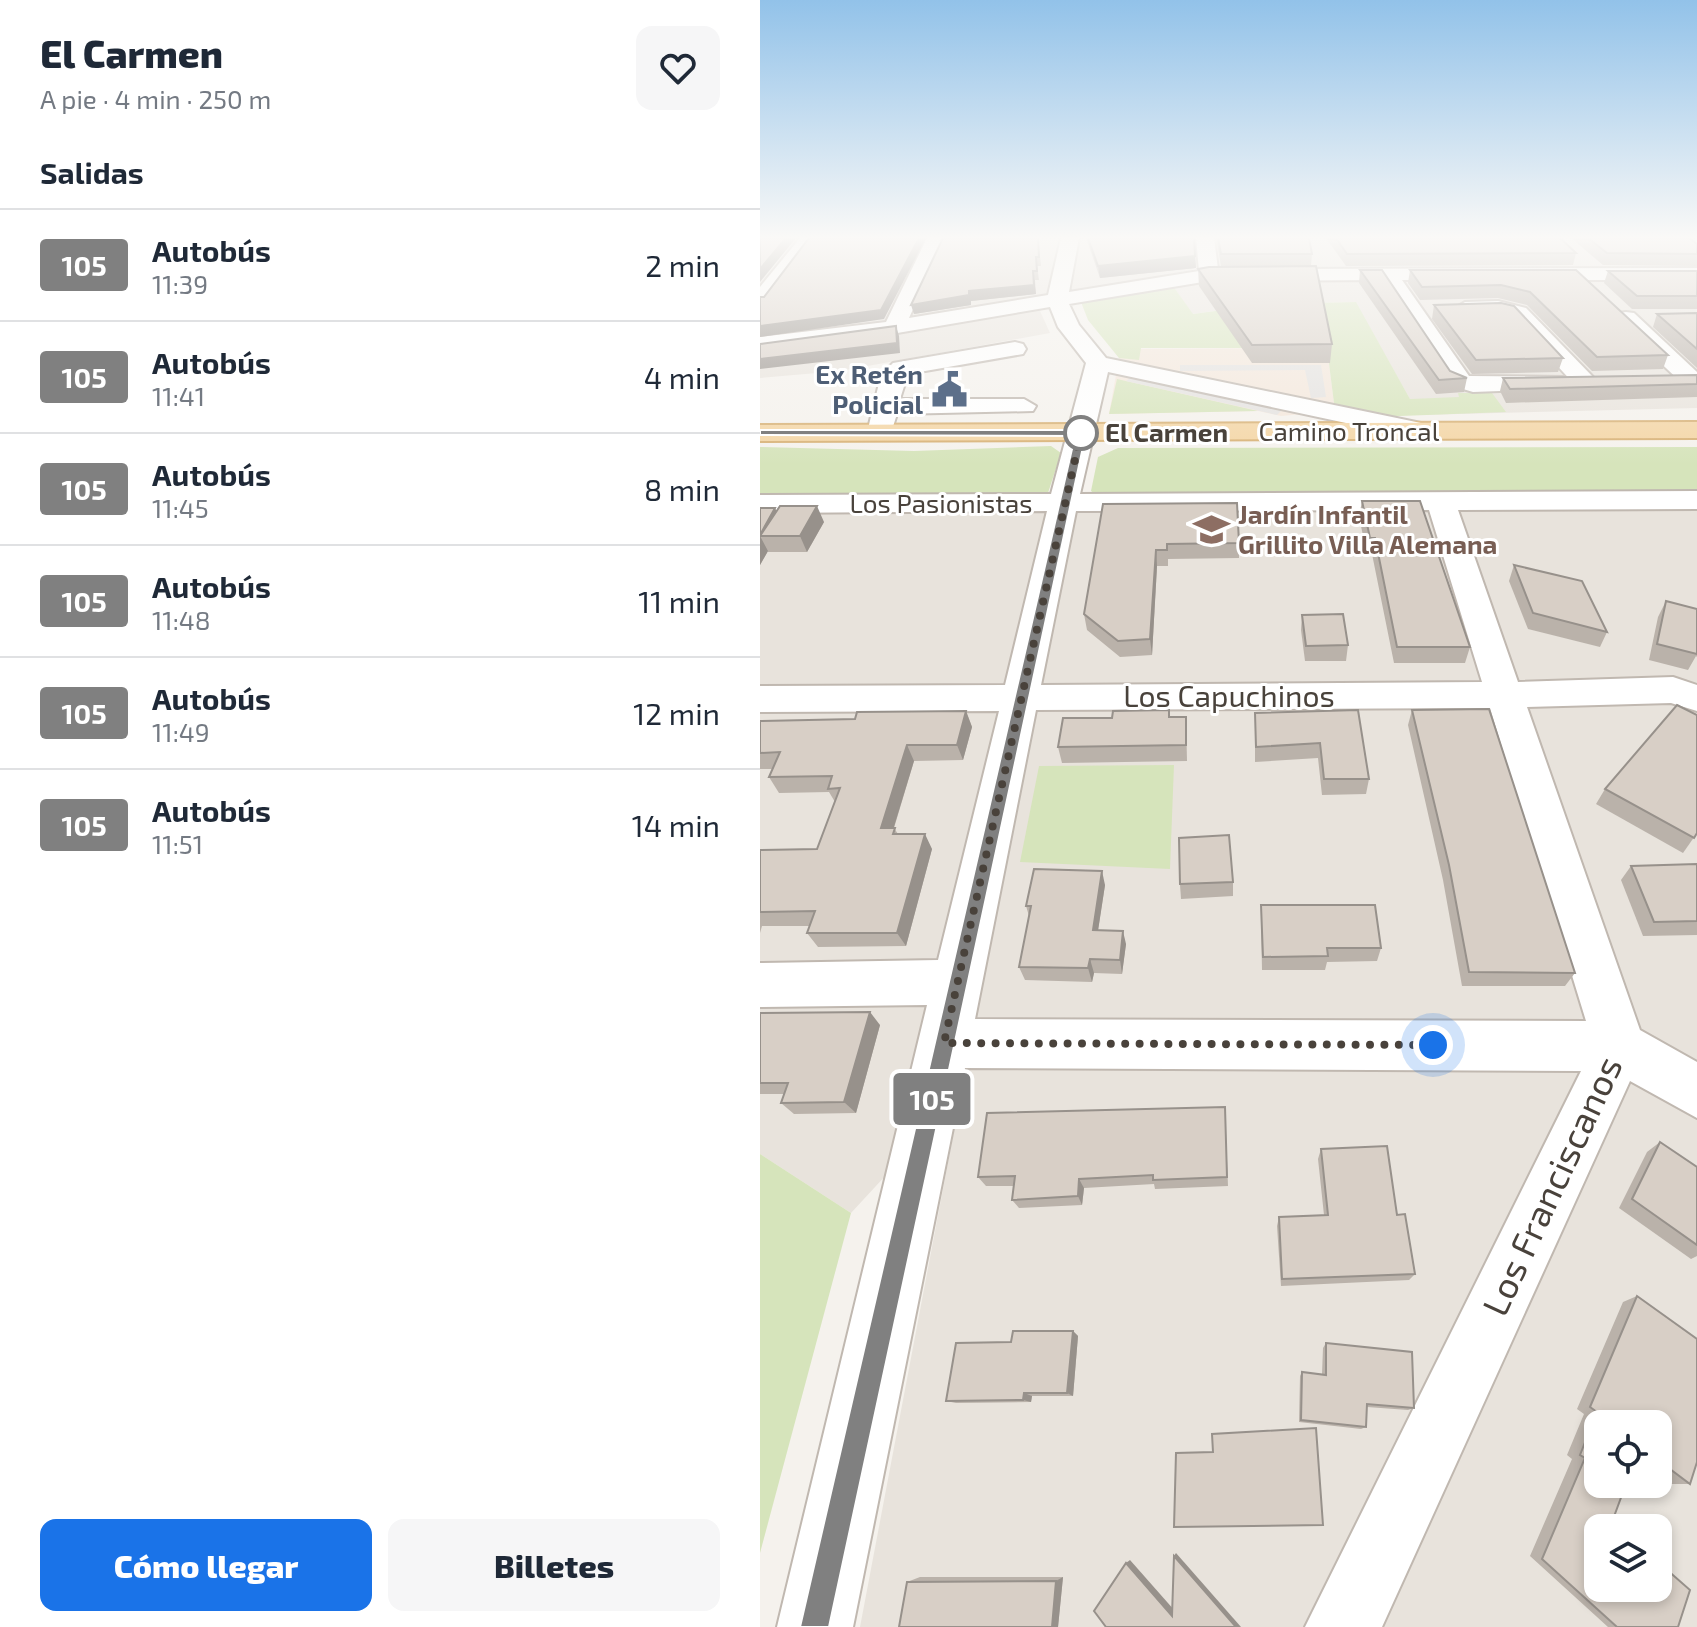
<!DOCTYPE html>
<html lang="es">
<head>
<meta charset="utf-8">
<style>
	body { margin:0; font-family:"Exo 2",sans-serif; background:#f6f6f7; color:#1f2937; height:100vh; display:flex; flex-direction:column; font-size:30px; white-space:nowrap }
	* { box-sizing:border-box; margin:0 }
	p { font-size:26px; color:#747a83 }
	.icon { flex:none; width:44px; height:44px; fill:none; stroke:currentColor; stroke-width:2; stroke-linecap:round; stroke-linejoin:round }
	.map { position:relative; flex:1; overflow:hidden }
	.details { display:flex; flex-direction:column; background:#fff; width:760px }
	.details>* { flex:none }
	.badge { padding:0 16px; border-radius:6px; font-size:28px; line-height:52px }
	.buttons { position:absolute; left:824px; top:1410px; display:grid; gap:16px }
	.buttons a { display:grid; place-items:center; width:88px; height:88px; border-radius:16px; background:#fff; box-shadow:0 4px 12px #0003; font-size:40px }
	.you { position:absolute; width:40px; height:40px; margin:-20px; border:6px solid #fff; border-radius:50%; background:#1a73e8; box-shadow:0 0 0 12px #1a73e833 }
	.map>.badge { position:absolute; translate:-50% -50%; box-shadow:0 0 0 4px #fff }
	h2 { padding:0 40px; font-size:30px; line-height:72px }
	.round { display:grid; place-items:center; flex:none; width:84px; height:84px; border-radius:16px; background:#f6f6f7 }
	.head { display:flex; align-items:center; justify-content:space-between; height:136px; padding:0 40px }
	h1 { font-size:38px; font-weight:800; line-height:60px }
	.cta { display:flex; gap:16px; margin-top:auto; padding:16px 40px }
	.cta a { flex:1; height:92px; border-radius:16px; background:#1a73e8; color:#fff; font-size:32px; font-weight:800; line-height:92px; text-align:center }
	.cta a+a { background:#f6f6f7; color:#1f2937 }
	ul { padding:0; list-style:none }
	li { display:flex; align-items:center; gap:24px; height:112px; padding:0 40px; border-top:2px solid #e0e1e3 }
	li div { flex:1 }
	li b { display:block; font-size:30px }
	li em { font-style:normal }
	li .badge { min-width:88px; font-weight:700; text-align:center }
	main { display:flex; flex:1; min-height:0 }
	.map>svg:first-child { display:block }
</style>
</head>
<body>
<main>
<section class="details">
<div class="head"><div><h1>El Carmen</h1><p>A pie · 4 min · 250 m</p></div><a class="round"><svg class="icon" aria-label="heart" viewBox="0 0 24 24"><path d="M12 20l-8-8c-3-5 5-10 8-4 3-6 11-1 8 4z"/></svg></a></div>
<h2>Salidas</h2>
<ul>
<li><span class="badge" style="background:#808080;color:#fff">105</span><div><b>Autobús</b><p>11:39</p></div><em>2 min</em></li>
<li><span class="badge" style="background:#808080;color:#fff">105</span><div><b>Autobús</b><p>11:41</p></div><em>4 min</em></li>
<li><span class="badge" style="background:#808080;color:#fff">105</span><div><b>Autobús</b><p>11:45</p></div><em>8 min</em></li>
<li><span class="badge" style="background:#808080;color:#fff">105</span><div><b>Autobús</b><p>11:48</p></div><em>11 min</em></li>
<li><span class="badge" style="background:#808080;color:#fff">105</span><div><b>Autobús</b><p>11:49</p></div><em>12 min</em></li>
<li><span class="badge" style="background:#808080;color:#fff">105</span><div><b>Autobús</b><p>11:51</p></div><em>14 min</em></li>
</ul>
<div class="cta"><a>Cómo llegar</a><a>Billetes</a></div>
</section>
<div class="map">
<svg width="937" height="1627" viewBox="0 0 937 1627">
	<rect width="100%" height="100%" fill="#f5f2ed"/>
	<g fill="#e8e3dc" fill-rule="evenodd">
		<polygon points="0,238 937,238 937,408 659,415 595,302 507,304 432,314 413,286 448,281 459,265 457,252 432,270 279,298 280,311 290,333 80,371 0,378"/>
		<path d="M937,509V1627H100L201,1094L91,1213L0,1154V513ZM838,1424H898V1484H838ZM838,1528H898V1588H838Z"/>
	</g>
	<polygon fill="#f4e7db" points="567,348 575,411 521,416 498,411 349,414 359,358 353,349"/>
	<g fill="#d6e4bb">
		<polygon points="413,286 433,314 507,304 596,302 650,399 699,397 698,393 732,393 746,412 614,417 575,411 567,348 381,348 379,360 359,358 328,320 321,302"/>
		<polygon points="357,379 498,411 349,414"/>
		<polygon points="291,446 301,453 288,493 277,498 0,499 0,447 154,451"/>
		<polygon points="937,447 937,494 339,497 331,491 338,457 358,448"/>
		<polygon points="414,765 410,869 260,862 279,766"/>
		<polygon points="0,1154 91,1213 0,1553"/>
	</g>
	<g fill="#e4e2e0">
		<polygon points="420,365 561,365 566,397 551,398 545,370 420,371"/>
		<polygon points="376,374 524,408 517,415 366,381"/>
	</g>
	<g fill="none" stroke-linecap="round" stroke-linejoin="round">
		<defs>
			<g id="minor">
				<polygon points="40,238 58,238 7,304 0,306 0,287"/>
				<path d="M167,238H185L149,318L288,295L301,238H319L309,292L439,271L436,238H454L458,269L937,268V280H642L709,376L805,377L809,382L805,387L797,389L713,392L693,386L623,280L449,281L309,304L319,325L346,358L661,423L674,431L661,439L348,372L320,494L937,491V509L698,510L758,682L913,677L937,685V711L911,703L767,707L880,1030L937,1062V1118L870,1081L622,1627H545L821,1071L205,1068L93,1627H17L167,1005L0,1007V963L178,960L239,711L0,712V686L245,685L287,511L0,513V495L291,494L326,363L298,327L290,307L96,340L0,351V337L126,322ZM669,510L722,682L281,685L316,511ZM730,708L826,1021L215,1019L276,710Z"/>
				<polygon points="738,301 766,308 833,377 837,382 833,387 817,387 752,317 705,314 695,308 705,302"/>
				<polygon points="866,312 874,313 937,372 937,385 923,384 858,323 855,318 858,313"/>
				<polygon points="255,342 263,344 266,349 263,354 148,374 140,399 264,399 276,406 273,411 137,414 129,439 111,439 107,433 121,375 133,363"/>
			</g>
			<polygon id="major" points="937,422 937,438 0,441 0,425"/>
		</defs>
		<use href="#minor" stroke="#c0b8b0" stroke-width="4"/>
		<use href="#major" stroke="#d8b277" stroke-width="4"/>
		<use href="#minor" fill="#fff" fill-rule="evenodd"/>
		<use href="#major" fill="#f4d6a6" fill-rule="evenodd"/>
	</g>
	<g fill="#bab2aa">
		<polygon points="278,238 281,266 277,266 279,280 275,280 276,294 211,301 211,305 154,314"/>
		<polygon points="326,238 434,238 436,268 340,278"/>
		<polygon points="456,238 549,238 552,254 551,266 461,266"/>
		<polygon points="566,238 800,238 816,253 813,265 586,266"/>
		<polygon points="811,238 929,238 937,244 937,266 843,265"/>
		<polygon points="438,269 572,344 570,363 492,363 439,286"/>
		<polygon points="600,270 690,371 707,378 704,392 676,394 599,283"/>
		<polygon points="650,270 816,270 908,355 903,369 832,371 767,305 738,298 660,300 648,283"/>
		<polygon points="848,271 937,271 937,309 872,309 844,283"/>
		<polygon points="674,305 803,358 798,372 712,374 672,319"/>
		<polygon points="937,313 937,368 893,327 897,314"/>
		<polygon points="937,375 937,397 746,403 740,391 743,378"/>
		<polygon points="602,501 710,647 705,663 634,663 612,554 607,554 599,517"/>
		<polygon points="343,504 479,543 479,558 408,559 408,566 397,566 392,655 360,657 327,630 324,614"/>
		<polygon points="0,508 15,508 16,512 64,522 47,552 8,552 8,551 0,565"/>
		<polygon points="754,565 847,632 840,647 768,629 749,581"/>
		<polygon points="906,601 937,609 937,657 936,656 928,670 889,660 898,617"/>
		<polygon points="542,615 588,645 586,661 545,661 541,630"/>
		<polygon points="598,710 609,779 606,794 562,795 558,758 495,762 495,713"/>
		<polygon points="652,710 815,973 805,986 702,986 683,880 648,725"/>
		<polygon points="206,711 212,727 203,760 154,761 134,828 138,834 172,849 146,946 58,947 47,933 50,926 2,926 0,933 0,850 57,849 75,802 69,792 19,793 9,777 13,769 0,769 0,720 1,721 95,719"/>
		<polygon points="410,717 426,717 427,761 302,763 298,747"/>
		<polygon points="845,789 937,833 923,853 836,804"/>
		<polygon points="937,864 937,935 883,936 861,880 871,866"/>
		<polygon points="473,882 473,896 421,899 420,884"/>
		<polygon points="345,885 338,930 366,944 362,974 334,973 332,982 265,980 259,967 269,916 266,906"/>
		<polygon points="501,905 621,948 617,961 567,962 565,970 502,970 501,920"/>
		<polygon points="0,1013 120,1025 96,1113 34,1114 21,1103 24,1094 0,1094"/>
		<polygon points="465,1107 468,1186 395,1189 394,1184 324,1188 322,1205 259,1208 252,1200 254,1186 226,1186 218,1177"/>
		<polygon points="900,1142 937,1167 937,1256 931,1259 859,1208 887,1152"/>
		<polygon points="561,1149 637,1215 655,1274 649,1280 521,1286 517,1226 519,1217 564,1215 558,1159"/>
		<polygon points="877,1296 930,1484 912,1484 898,1473 898,1424 838,1424 852,1522 918,1627 848,1627 770,1556 812,1459 807,1455 824,1414 817,1409 863,1302"/>
		<polygon points="313,1331 318,1336 313,1396 272,1396 271,1402 196,1403 186,1401 251,1342"/>
		<polygon points="566,1343 654,1408 648,1410 607,1407 606,1427 601,1429 539,1422 540,1376 542,1372 562,1374 563,1348"/>
		<polygon points="160,1577 303,1577 298,1627 147,1582"/>
	</g>
	<g fill="#97918b">
		<polygon points="26,238 36,238 0,282 0,269"/>
		<polygon points="159,238 166,238 124,319 0,337 0,326"/>
		<polygon points="435,256 436,268 340,278 338,266"/>
		<polygon points="273,271 276,294 211,301 211,305 154,314 151,305"/>
		<polygon points="136,326 139,336 140,353 0,369 0,359"/>
		<polygon points="57,506 64,522 47,552 40,536"/>
		<polygon points="15,508 22,524 0,536 8,551 0,565 0,535"/>
		<polygon points="396,550 397,566 392,655 390,639"/>
		<polygon points="206,711 212,727 203,760 197,745"/>
		<polygon points="147,745 154,761 129,843 121,828"/>
		<polygon points="165,834 172,849 146,946 137,933"/>
		<polygon points="342,871 345,885 336,944 333,930"/>
		<polygon points="363,931 366,944 362,974 360,960"/>
		<polygon points="330,959 334,973 332,982 328,968"/>
		<polygon points="110,1012 120,1025 96,1113 84,1102"/>
		<polygon points="319,1179 324,1188 322,1205 318,1196"/>
		<polygon points="313,1331 318,1336 313,1396 307,1393"/>
		<polygon points="264,1393 272,1396 271,1402 263,1400"/>
		<polygon points="416,1553 481,1627 476,1627 414,1556"/>
		<polygon points="370,1560 415,1611 412,1616 366,1563"/>
		<polygon points="303,1577 298,1627 292,1627 296,1581"/>
	</g>
	<g fill="#d8cfc6" stroke="#97918b" stroke-width="2">
		<polygon points="0,238 26,238 0,269"/>
		<polygon points="49,238 159,238 121,310 0,326 0,297 4,297"/>
		<polygon points="183,238 278,238 279,257 276,257 277,271 273,271 274,285 209,291 209,295 151,305"/>
		<polygon points="328,238 434,238 435,256 338,266"/>
		<polygon points="458,238 549,238 552,254 461,254"/>
		<polygon points="576,238 800,238 816,253 587,254"/>
		<polygon points="828,238 929,238 937,244 937,254 847,253"/>
		<polygon points="556,266 572,344 492,345 438,269 449,267"/>
		<polygon points="600,270 622,270 690,371 707,378 679,380"/>
		<polygon points="650,270 816,270 908,355 837,357 770,292 741,285 662,287"/>
		<polygon points="848,271 937,271 937,296 877,296"/>
		<polygon points="741,303 754,306 803,358 716,360 674,305"/>
		<polygon points="937,313 937,349 897,314"/>
		<polygon points="136,326 137,343 0,359 0,344"/>
		<polygon points="937,375 937,384 750,389 743,378"/>
		<polygon points="602,501 660,501 710,647 637,647 615,538 610,538"/>
		<polygon points="477,503 479,543 407,544 407,550 396,550 390,639 358,641 324,614 343,504"/>
		<polygon points="20,506 57,506 40,536 0,536"/>
		<polygon points="0,508 15,508 0,535"/>
		<polygon points="754,565 822,581 847,632 773,613"/>
		<polygon points="906,601 937,609 937,654 897,644"/>
		<polygon points="583,614 588,645 546,646 542,615"/>
		<polygon points="917,705 937,715 937,833 934,838 845,789"/>
		<polygon points="729,709 815,973 709,972 689,865 652,710"/>
		<polygon points="409,710 409,717 426,717 426,745 298,747 303,718 352,718 353,711"/>
		<polygon points="598,710 609,779 564,779 560,743 496,747 495,713"/>
		<polygon points="206,711 197,745 147,745 121,828 135,828 133,834 165,834 137,933 47,933 55,911 0,912 0,850 57,849 80,788 68,789 72,776 9,777 20,752 0,753 0,721 95,719 97,712"/>
		<polygon points="469,835 473,882 420,884 419,838"/>
		<polygon points="937,864 937,921 894,922 871,866"/>
		<polygon points="274,869 342,871 333,930 363,931 360,960 330,959 328,968 259,967 271,906 266,906"/>
		<polygon points="501,905 615,905 621,948 567,948 568,956 503,957"/>
		<polygon points="110,1012 84,1102 21,1103 28,1083 0,1083 0,1013"/>
		<polygon points="465,1107 467,1177 393,1180 393,1175 319,1179 318,1196 252,1200 255,1176 218,1177 227,1113"/>
		<polygon points="900,1142 937,1167 937,1245 872,1199"/>
		<polygon points="627,1146 637,1215 645,1214 655,1274 522,1279 519,1217 568,1215 561,1149"/>
		<polygon points="877,1296 937,1339 937,1462 930,1484 898,1460 898,1424 838,1424 838,1484 866,1484 852,1522 858,1528 838,1528 838,1588 898,1588 898,1562 930,1590 918,1627 857,1627 782,1559 825,1458 820,1455 837,1412 830,1407"/>
		<polygon points="253,1331 313,1331 307,1393 264,1393 263,1400 186,1401 196,1343 251,1342"/>
		<polygon points="566,1343 652,1352 654,1408 607,1404 606,1427 541,1420 542,1372 566,1375"/>
		<polygon points="556,1428 563,1525 414,1527 416,1453 453,1452 452,1434"/>
		<polygon points="414,1556 476,1627 346,1627 334,1611 366,1563 412,1616"/>
		<polygon points="296,1581 292,1627 139,1627 147,1582"/>
	</g>
	<linearGradient id="sky" x2="0" y2="1"><stop stop-color="#92c2e9"/><stop offset="0.51" stop-color="#faf9f7"/><stop offset="1" stop-color="#faf9f7" stop-opacity="0"/></linearGradient>
	<rect width="937" height="465" fill="url(#sky)"/>
	<polygon fill="#808080" stroke="#fff" stroke-width="2" points="0,430 321,430 326,433 69,1627 40,1627 315,436 0,435"/>
	<g fill="none" stroke-linecap="round" stroke-linejoin="round">
		<polyline stroke="#49423b" stroke-width="8" stroke-dasharray="0 14.4" points="321,433 184,1043 673,1045"/>
	</g>
	<defs>
		<symbol id="civic-bare" viewBox="-9 -9 18 18"><path d="M-.6-6.5H3V-4.5H.6V-3L4-1V1h2V6H-6V1h2V-1L-.6-3ZM-1.2 2.5V6h2.4V2.5Z" fill="#5c6f8a" stroke="#fff" stroke-width="2.5" paint-order="stroke"/></symbol>
		<symbol id="school-bare" viewBox="-9 -9 18 18"><path d="M0-5L7-2L0 1L-7-2ZM-4 1L0 2.5L4 1V4Q0 6-4 4Z" fill="#8d6e63" stroke="#fff" stroke-width="2.5" paint-order="stroke"/></symbol>
	</defs>
	<g fill-rule="evenodd">
		<use href="#civic-bare" x="164" y="364" width="51" height="51"/>
		<use href="#school-bare" x="426" y="504" width="51" height="51"/>
	</g>
	<circle fill="#fff" stroke="#808080" stroke-width="4" cx="321" cy="433" r="16"/>
	<g text-anchor="middle" stroke-width="6" stroke-linejoin="round" paint-order="stroke">
		<g font-size="26" font-weight="bold" fill="#4e5e75" stroke="#fff" text-anchor="end">
			<text x="163" y="384">Ex Retén<tspan x="163" dy="30">Policial</tspan></text>
		</g>
		<g font-size="26" fill="#49423b" stroke="#fff">
			<text x="589" y="441">Camino Troncal</text>
			<text x="181" y="513">Los Pasionistas</text>
		</g>
		<g font-size="26" font-weight="bold" fill="#49423b" stroke="#fff" text-anchor="start">
			<text x="345" y="442">El Carmen</text>
		</g>
		<g font-size="26" font-weight="bold" fill="#785e54" stroke="#fff" text-anchor="start">
			<text x="478" y="524">Jardín Infantil<tspan x="478" dy="30">Grillito Villa Alemana</tspan></text>
		</g>
		<g font-size="30" fill="#49423b" stroke="#fff">
			<text x="469" y="707">Los Capuchinos</text>
		</g>
		<g font-size="36" fill="#49423b" stroke="#fff">
			<text transform="translate(792 1186) rotate(-65)" y="13">Los Franciscanos</text>
		</g>
	</g>
</svg>
<div class="buttons">
<a><svg class="icon" aria-label="locate" viewBox="0 0 24 24"><circle cx="12" cy="12" r="6"/><path d="M12 2v4M12 18v4M2 12h4M18 12h4"/></svg></a>
<a><svg class="icon" aria-label="layers" viewBox="0 0 24 24"><path d="M12 4l9 5-9 5-9-5zM3 14l9 5 9-5"/></svg></a>
</div>
<div class="you" style="left:673px;top:1045px"></div>
<b class="badge" style="left:172px;top:1099px;background:#808080;color:#fff">105</b>
</div>
</main>
</body>
</html>
